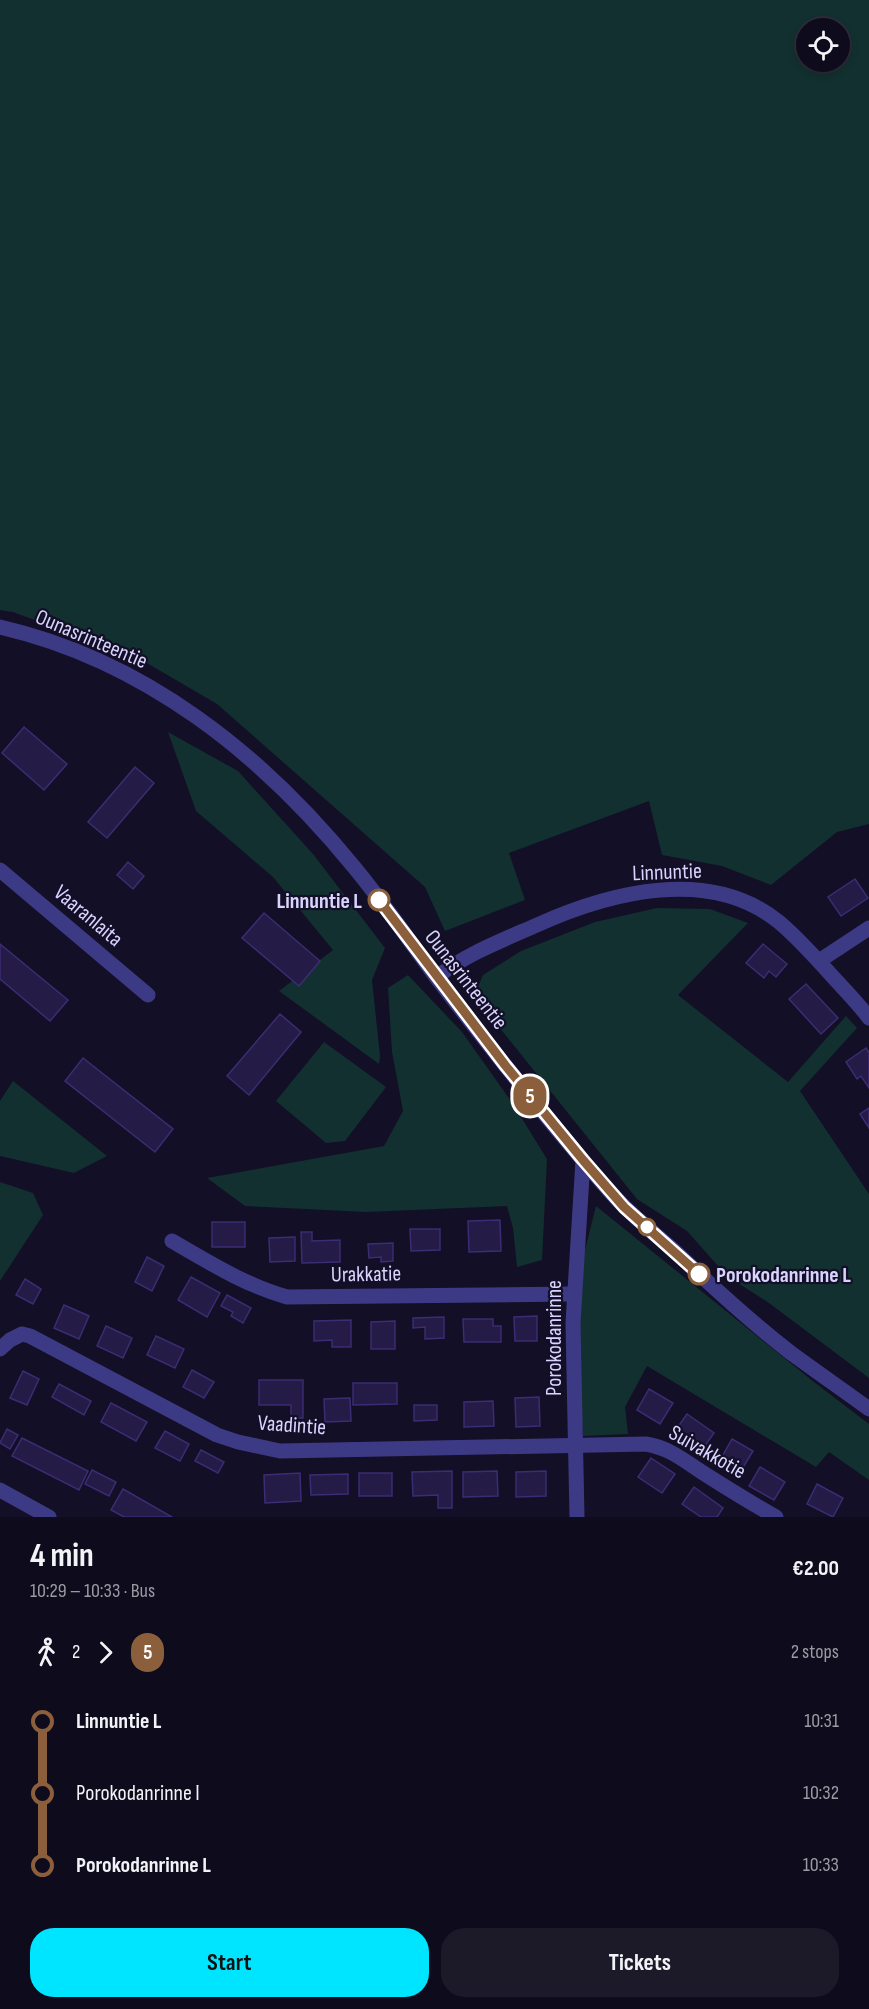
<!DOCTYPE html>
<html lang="en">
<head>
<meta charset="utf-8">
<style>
	body { margin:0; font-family:"Sofia Sans Condensed",sans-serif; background:#1c1929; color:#f1f3f6; height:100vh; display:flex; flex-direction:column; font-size:22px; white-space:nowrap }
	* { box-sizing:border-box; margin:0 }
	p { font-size:20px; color:#9b9ba3 }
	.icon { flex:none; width:33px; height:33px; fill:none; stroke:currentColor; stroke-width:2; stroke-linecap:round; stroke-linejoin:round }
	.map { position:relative; height:1517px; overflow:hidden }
	.panel { display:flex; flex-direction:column; background:#0e0b1c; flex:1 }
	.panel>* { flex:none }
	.badge { padding:0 12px; border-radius:20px; font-size:21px; line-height:39px }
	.buttons { position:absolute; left:796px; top:18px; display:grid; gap:12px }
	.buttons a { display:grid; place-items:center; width:54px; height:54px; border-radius:50%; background:#0e0b1c; box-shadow:0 3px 9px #0003,0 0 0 2px #2e2b3b; font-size:30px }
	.map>.badge { position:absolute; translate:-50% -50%; box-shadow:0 0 0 3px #fff }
	.legs { display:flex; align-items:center; gap:9px; height:66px; padding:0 30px; font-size:20px }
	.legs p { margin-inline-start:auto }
	.headline { display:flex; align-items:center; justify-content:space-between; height:102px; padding:0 30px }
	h1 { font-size:33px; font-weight:700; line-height:45px }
	.button { display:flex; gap:12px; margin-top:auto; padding:12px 30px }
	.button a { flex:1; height:69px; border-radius:24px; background:#00e5ff; color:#111; font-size:24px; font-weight:700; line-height:69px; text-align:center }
	.button a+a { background:#1c1929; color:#f1f3f6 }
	ul { padding:0 30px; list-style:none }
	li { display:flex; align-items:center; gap:21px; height:72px; font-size:22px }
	li i { display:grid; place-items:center; width:9px; height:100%; margin:0 8px; background:currentColor }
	li i::after { content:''; width:15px; height:15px; margin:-8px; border:4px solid; border-radius:50%; background:#0e0b1c }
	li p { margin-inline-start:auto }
	li:first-child i { background:linear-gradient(#0000 50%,currentColor 0) }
	li:last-child i { background:linear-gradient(currentColor 50%,#0000 0) }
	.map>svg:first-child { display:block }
</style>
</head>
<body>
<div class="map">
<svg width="869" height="1517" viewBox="0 0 869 1517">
	<rect width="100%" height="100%" fill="#130f26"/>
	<g fill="#12302f" fill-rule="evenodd">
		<path d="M0,0H869V824L837,832L771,885L722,866L662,855L649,801L509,853L525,900L445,931L425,887L217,704L140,659L13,612L0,610ZM807,28H840V62H807Z"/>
		<polygon points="168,732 238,771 313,854 385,948 372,980 380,1056 379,1064 279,991 333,950 273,877 196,811"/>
		<polygon points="657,908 710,909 748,923 678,995 788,1082 846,1016 857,1028 800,1091 869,1194 869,1378 769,1303 727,1276 687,1231 637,1199 474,996 483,975 521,951 595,922"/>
		<polygon points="408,975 462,1032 513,1104 547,1159 542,1260 517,1267 513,1228 507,1206 366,1212 245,1206 207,1178 384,1146 403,1111 392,1052 388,988"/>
		<polygon points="324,1042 386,1087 345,1141 326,1143 276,1101"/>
		<polygon points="13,1081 107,1156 74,1173 0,1156 0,1101"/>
		<polygon points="0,1182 33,1193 43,1215 0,1281"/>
		<polygon points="596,1206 814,1382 869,1424 869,1480 829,1452 816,1467 647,1366 625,1407 628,1434 583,1436 574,1294"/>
	</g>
	<g fill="#241b47" stroke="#3b2d73" stroke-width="1.5">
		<polygon points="24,727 67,764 44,790 2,753"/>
		<polygon points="135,767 154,783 107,838 88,822"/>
		<polygon points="128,862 144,876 133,889 117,875"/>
		<polygon points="855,879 868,898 841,916 828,897"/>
		<polygon points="264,913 320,961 299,986 242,938"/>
		<polygon points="0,944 68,1000 50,1021 0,979"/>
		<polygon points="763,944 787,964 776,977 769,971 764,978 746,963"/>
		<polygon points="806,984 838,1018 821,1034 789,999"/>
		<polygon points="280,1014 301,1032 249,1095 227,1076"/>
		<polygon points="866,1048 869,1053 869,1088 861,1076 857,1079 846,1062"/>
		<polygon points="83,1058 173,1129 155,1152 65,1081"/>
		<polygon points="869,1108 869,1128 860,1114"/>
		<polygon points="500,1220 501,1251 469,1252 468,1221"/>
		<rect x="212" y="1222" width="33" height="25"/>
		<polygon points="410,1229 440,1229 440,1250 411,1251"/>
		<polygon points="301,1232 312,1232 312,1241 340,1240 340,1262 302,1263"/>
		<polygon points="295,1237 295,1261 270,1262 269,1238"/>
		<polygon points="393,1243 393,1261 381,1262 381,1257 369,1258 368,1244"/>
		<polygon points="147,1257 164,1266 152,1291 135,1282"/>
		<polygon points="191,1277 220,1293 207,1317 178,1300"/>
		<polygon points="25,1279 41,1289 33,1304 16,1295"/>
		<polygon points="227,1295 251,1308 243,1323 231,1316 233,1312 221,1306"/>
		<polygon points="64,1305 89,1316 79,1339 54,1328"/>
		<polygon points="537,1316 537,1341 515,1341 514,1317"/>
		<polygon points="444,1317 444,1338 425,1339 425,1327 413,1328 413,1318"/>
		<polygon points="463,1319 493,1319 493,1326 501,1326 501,1342 464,1342"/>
		<polygon points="351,1320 351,1347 332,1347 332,1340 314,1341 314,1321"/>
		<polygon points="395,1321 395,1349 371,1349 371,1322"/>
		<polygon points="106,1326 132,1338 123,1358 97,1346"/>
		<polygon points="156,1336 184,1349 175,1368 147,1355"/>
		<polygon points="192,1370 214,1382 204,1398 183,1387"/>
		<polygon points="23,1371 39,1379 27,1405 10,1398"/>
		<polygon points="259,1380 303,1380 303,1418 291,1418 291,1405 259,1405"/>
		<polygon points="353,1383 397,1383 397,1404 353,1405"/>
		<polygon points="59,1384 91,1401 84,1415 52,1397"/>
		<polygon points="649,1389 673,1403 660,1424 637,1410"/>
		<polygon points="539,1397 540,1426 516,1427 515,1398"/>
		<polygon points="350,1398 351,1421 325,1422 324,1399"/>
		<polygon points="493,1401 494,1426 464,1427 464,1402"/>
		<polygon points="111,1403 147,1422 136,1441 101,1422"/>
		<polygon points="414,1405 437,1405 437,1420 414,1421"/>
		<polygon points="687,1414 714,1433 702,1450 675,1431"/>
		<polygon points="7,1429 18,1435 10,1449 0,1443"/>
		<polygon points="165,1431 189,1444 180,1461 155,1448"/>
		<polygon points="22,1438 88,1471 79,1490 12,1456"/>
		<polygon points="732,1439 753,1451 739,1474 719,1462"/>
		<polygon points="201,1450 224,1462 218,1473 195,1461"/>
		<polygon points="651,1458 675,1474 662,1493 638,1477"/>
		<polygon points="760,1467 785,1482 774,1500 749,1486"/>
		<polygon points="92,1470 116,1482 109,1496 85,1484"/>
		<polygon points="452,1471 452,1508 438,1508 438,1495 413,1496 412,1472"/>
		<polygon points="497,1471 498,1496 463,1497 463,1472"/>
		<polygon points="546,1471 546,1496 516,1497 516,1472"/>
		<polygon points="300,1473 301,1501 265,1503 264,1475"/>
		<rect x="359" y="1473" width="33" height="23"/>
		<polygon points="348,1474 348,1494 311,1495 310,1475"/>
		<polygon points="817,1484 843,1498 833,1517 807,1504"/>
		<polygon points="694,1487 723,1508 717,1517 701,1517 682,1504"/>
		<polygon points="123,1489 172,1517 124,1517 111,1510"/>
	</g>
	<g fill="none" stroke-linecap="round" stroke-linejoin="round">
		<g stroke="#3d3a85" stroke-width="15">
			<polyline points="0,870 148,995"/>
			<polyline points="819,961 869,928"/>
			<path d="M437,977C466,954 503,940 537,925C610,892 710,866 779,922C798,938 816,958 833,977C845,990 858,1003 869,1018"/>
			<path d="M172,1241C210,1263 245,1285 287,1297L574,1294"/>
			<path d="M0,1349L10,1340L22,1334L30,1336L217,1435L238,1442L280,1451L646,1444C671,1448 687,1463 708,1476C730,1490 753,1504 776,1517"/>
			<polyline points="0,1490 49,1517"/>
			<polyline points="577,1517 573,1323 583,1160"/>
		</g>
		<path stroke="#3d3a85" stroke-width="15" d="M0,627C144,660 262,754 354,867C383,902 409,940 436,977C493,1051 551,1125 613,1195C633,1217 657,1235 679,1255C715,1289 752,1323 791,1353C817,1372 843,1390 869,1409"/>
	</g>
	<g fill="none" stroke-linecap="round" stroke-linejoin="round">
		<defs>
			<polyline id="line-1" points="379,900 505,1065 583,1160 624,1207 699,1274"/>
		</defs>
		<use href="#line-1" stroke="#fff" stroke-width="14"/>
		<use href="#line-1" stroke="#8b5e3c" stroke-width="9"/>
	</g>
	<g fill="#fff" stroke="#8b5e3c" stroke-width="3">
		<circle cx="379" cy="900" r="10"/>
		<circle cx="647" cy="1227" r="8"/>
		<circle cx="699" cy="1274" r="10"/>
	</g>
	<g text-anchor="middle" stroke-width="4.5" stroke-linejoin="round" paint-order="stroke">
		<g font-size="22" fill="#d9d4ff" stroke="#130f26">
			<text transform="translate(92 638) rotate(23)" y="8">Ounasrinteentie</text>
			<text transform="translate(667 871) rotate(-2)" y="8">Linnuntie</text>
			<text transform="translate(89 915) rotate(40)" y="8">Vaaranlaita</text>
			<text transform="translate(467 979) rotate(52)" y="8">Ounasrinteentie</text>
			<text transform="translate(366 1273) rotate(-1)" y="8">Urakkatie</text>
			<text transform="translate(553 1338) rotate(-90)" y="8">Porokodanrinne</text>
			<text transform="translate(292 1424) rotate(4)" y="8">Vaadintie</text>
			<text transform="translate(708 1451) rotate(30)" y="8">Suivakkotie</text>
		</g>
		<g font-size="22" font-weight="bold" fill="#d9d4ff" stroke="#130f26" text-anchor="end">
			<text x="362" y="908">Linnuntie L</text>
			<text x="716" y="1282" text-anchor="start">Porokodanrinne L</text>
		</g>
	</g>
</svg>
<div class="buttons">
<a><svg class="icon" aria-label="locate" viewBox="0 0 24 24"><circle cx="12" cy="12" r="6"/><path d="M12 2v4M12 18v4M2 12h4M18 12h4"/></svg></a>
</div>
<b class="badge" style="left:530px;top:1096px;background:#8b5e3c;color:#fff">5</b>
</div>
<section class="panel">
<div class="headline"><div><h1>4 min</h1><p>10:29 – 10:33 · Bus</p></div><b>€2.00</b></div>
<div class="legs"><svg class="icon" aria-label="walk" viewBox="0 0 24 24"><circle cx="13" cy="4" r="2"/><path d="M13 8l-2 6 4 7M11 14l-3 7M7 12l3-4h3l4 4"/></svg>2<svg class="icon" aria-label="forward" viewBox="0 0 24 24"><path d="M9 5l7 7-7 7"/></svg><b class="badge" style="background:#8b5e3c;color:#fff">5</b><p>2 stops</p></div>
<ul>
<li><i style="color:#8b5e3c"></i><b>Linnuntie L</b><p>10:31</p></li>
<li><i style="color:#8b5e3c"></i><span>Porokodanrinne I</span><p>10:32</p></li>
<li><i style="color:#8b5e3c"></i><b>Porokodanrinne L</b><p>10:33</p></li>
</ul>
<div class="button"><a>Start</a><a>Tickets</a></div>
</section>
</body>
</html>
